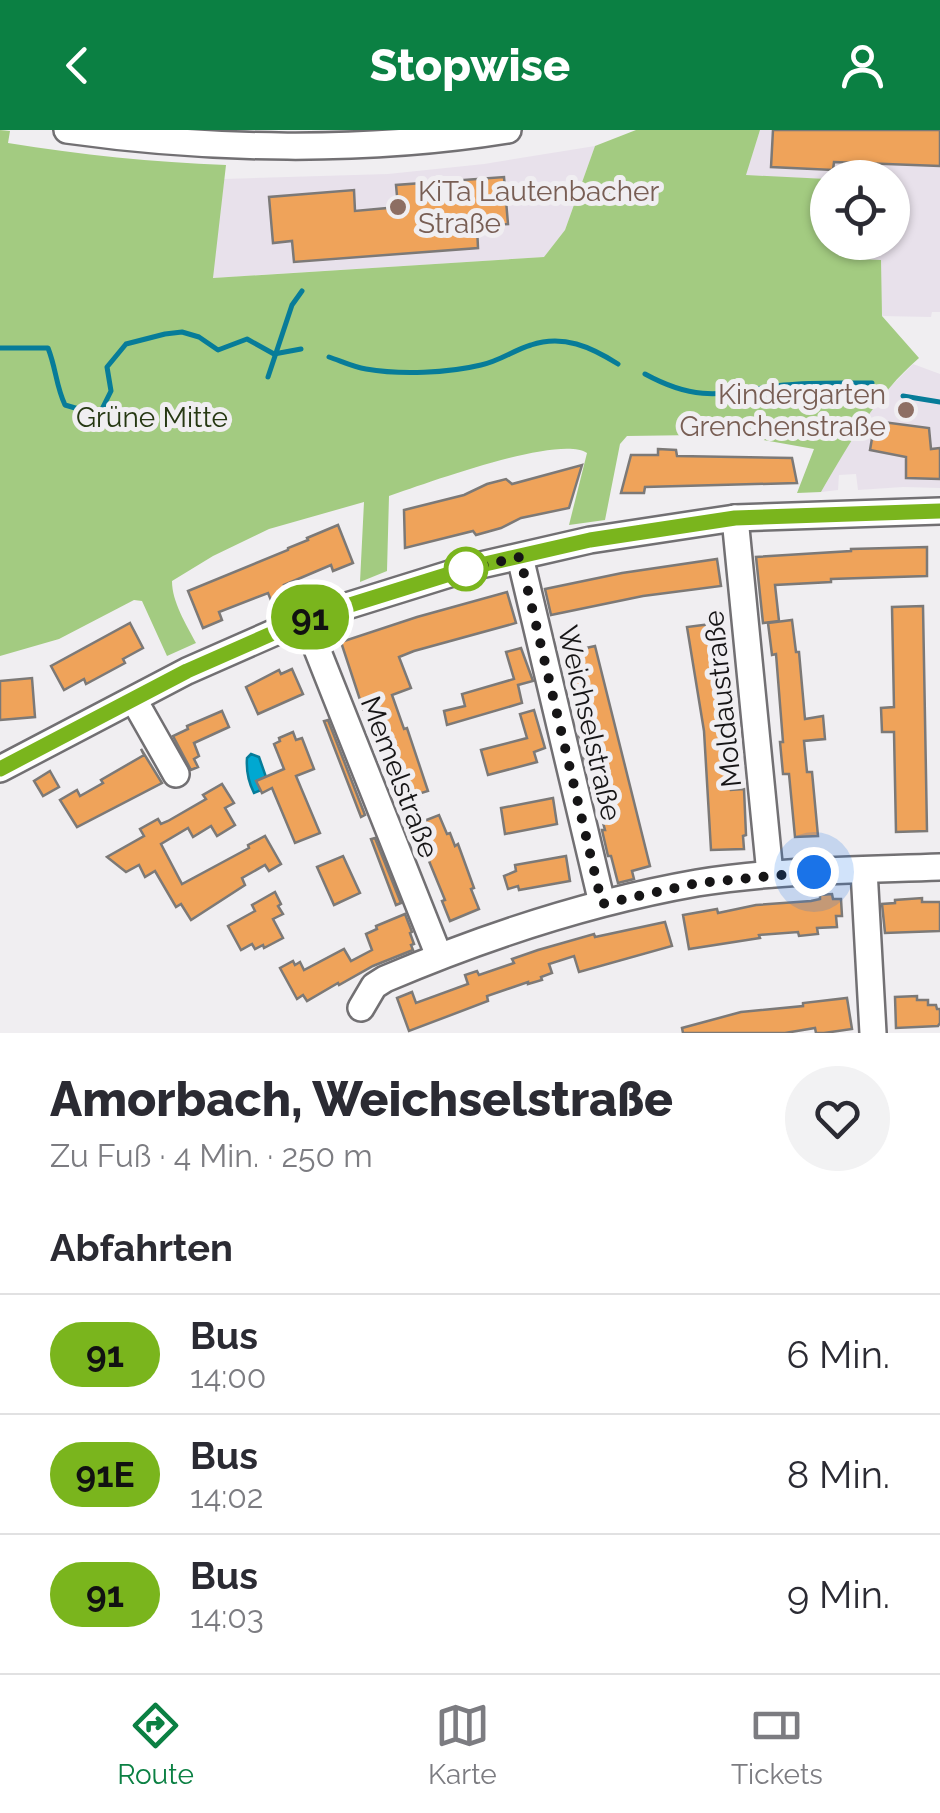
<!DOCTYPE html>
<html lang="de">
<head>
<meta charset="utf-8">
<style>
	body { margin:0; font-family:Raleway,sans-serif; background:#f2f2f3; color:#2b2b33; height:100vh; display:flex; flex-direction:column; font-size:38px; white-space:nowrap }
	* { box-sizing:border-box; margin:0 }
	p { font-size:32px; color:#7c7c81 }
	.icon { flex:none; width:55px; height:55px; fill:none; stroke:currentColor; stroke-width:2; stroke-linecap:round; stroke-linejoin:round }
	.map { position:relative; height:903px; overflow:hidden }
	.side { display:flex; flex-direction:column; background:#fff; flex:1 }
	.side>* { flex:none }
	.badge { padding:0 20px; border-radius:32px; font-size:35px; line-height:65px }
	.controls { position:absolute; left:810px; top:30px; display:grid; gap:20px }
	.controls a { display:grid; place-items:center; width:100px; height:100px; border-radius:50%; background:#fff; box-shadow:0 2px 8px #0004; font-size:50px }
	.you { position:absolute; width:50px; height:50px; margin:-25px; border:8px solid #fff; border-radius:50%; background:#1a73e8; box-shadow:0 0 0 15px #1a73e833 }
	.map>.badge { position:absolute; translate:-50% -50%; box-shadow:0 0 0 5px #fff }
	h2 { padding:0 50px; font-size:38px; line-height:90px }
	.round { display:grid; place-items:center; flex:none; width:105px; height:105px; border-radius:52px; background:#f2f2f3 }
	.headline { display:flex; align-items:center; justify-content:space-between; height:170px; padding:0 50px }
	h1 { font-size:48px; font-weight:800; line-height:75px }
	ul { padding:0; list-style:none }
	li { display:flex; align-items:center; gap:30px; height:120px; padding:0 50px; border-top:2px solid #e1e1e2 }
	li div { flex:1 }
	li b { display:block; font-size:38px }
	li em { font-style:normal }
	li .badge { min-width:110px; font-weight:700; text-align:center }
	header { display:flex; justify-content:space-between; align-items:center; height:130px; padding:0 50px; background:#0b8043; color:#fff; font-size:45px; font-weight:800 }
	.tabs { display:flex; justify-content:space-around; align-items:center; height:140px; border-top:2px solid #e1e1e2; background:#fff; font-size:28px; color:#7c7c81 }
	.tabs a { display:grid; justify-items:center; gap:5px }
	.tabs .selected { color:#0b8043 }
	.map>svg:first-child { display:block }
</style>
</head>
<body>
<header><svg class="icon" aria-label="back" viewBox="0 0 24 24"><path d="M15 5l-7 7 7 7"/></svg>Stopwise<svg class="icon" aria-label="person" viewBox="0 0 24 24"><circle cx="12" cy="8" r="4"/><path d="M4 21q1-7 8-7t8 7"/></svg></header>
<div class="map">
<svg width="940" height="903" viewBox="0 0 940 903">
	<rect width="100%" height="100%" fill="#f0eef1"/>
	<g fill="#e8e1eb">
		<polygon points="760,0 940,0 940,182 932,182 931,187 881,186 881,130 852,129 849,113 892,112 892,48 828,48 827,49 745,46"/>
		<polygon points="595,16 565,100 544,127 212,148 224,49 388,44 484,34"/>
		<polygon points="913,234 940,244 940,358 903,357 858,360 856,344 839,345 838,360 821,362 856,301 889,258"/>
	</g>
	<path fill="#a3cb81" d="M0,0L10,1L8,13C81,25 153,32 226,35L213,148L544,127L565,100L595,16L636,0H760L746,45L827,49L828,112L849,113L853,129L881,130L882,186L919,228C877,264 849,314 821,362L797,363L814,319L758,309L697,305L627,306L620,314L605,390L569,395L587,323C559,304 425,354 389,366L387,441L360,452L364,372L269,399L213,426L172,451C172,472 186,494 196,513L167,526L142,471L134,470L59,509L0,526Z"/>
	<path fill="#00a8d1" stroke="#077c99" stroke-width="2.5" d="M251,624L259,627L266,647L257,651L261,660L254,663C248,651 246,641 247,628Z"/>
	<g fill="none" stroke-linecap="round" stroke-linejoin="round">
		<g stroke="#077c99" stroke-width="5">
			<path d="M0,218H48C56,238 56,256 65,275L99,285L111,261L107,237L126,214L165,204L182,202L199,207L218,220L247,209L274,224L301,219"/>
			<path d="M329,227C341,231 353,237 366,239C400,245 448,243 481,235C500,231 514,220 531,215C563,204 591,217 618,234"/>
			<path d="M645,244C702,275 726,262 784,255C813,252 843,253 872,253"/>
			<polyline points="268,247 292,175 302,161"/>
			<polyline points="903,266 940,272"/>
		</g>
	</g>
	<g fill="#efa35a" stroke="#7c7977" stroke-width="2.5">
		<polygon points="773,0 940,0 940,36 834,32 833,40 771,37"/>
		<polygon points="504,47 508,94 477,96 478,118 294,132 292,111 273,113 269,67 354,60 355,81 398,77 396,55"/>
		<polygon points="875,291 929,298 931,319 940,318 940,349 906,348 906,327 870,320"/>
		<polygon points="658,319 676,320 677,326 792,328 797,353 645,357 644,363 621,363 631,325 658,325"/>
		<polygon points="582,335 569,378 521,388 501,398 476,405 473,401 405,418 404,380 464,365 487,354 506,349 512,354"/>
		<polygon points="338,395 353,433 333,441 331,435 284,455 290,467 273,475 268,463 219,482 222,490 203,498 188,461 288,420 288,418 308,410 307,408"/>
		<polygon points="927,417 927,446 831,449 831,452 775,455 779,491 763,493 756,427 851,421 851,419"/>
		<polygon points="717,429 721,456 643,466 551,485 545,459 622,443"/>
		<polygon points="507,462 516,493 414,521 399,527 411,558 392,565 404,599 407,598 428,661 405,668 385,606 381,607 369,576 363,579 341,512 417,487"/>
		<polygon points="923,476 927,701 896,702 894,602 882,602 881,578 894,577 892,477"/>
		<polygon points="792,490 796,522 799,522 805,589 823,586 825,609 804,611 807,642 812,642 818,706 795,707 789,644 783,644 780,612 783,612 776,524 772,525 768,493"/>
		<polygon points="130,493 143,518 123,529 125,533 86,554 84,549 64,560 51,536"/>
		<polygon points="719,493 738,615 729,616 731,660 744,659 746,705 743,706 744,719 711,720 704,601 687,497"/>
		<polygon points="595,516 650,736 632,741 634,749 618,753 611,726 608,726 602,700 605,700 598,675 605,673 594,629 585,631 579,605 581,605 575,578 581,577 568,522"/>
		<polygon points="521,518 533,551 518,555 522,573 447,595 444,581 465,576 462,564 514,549 506,522"/>
		<polygon points="292,539 303,564 258,584 246,557 279,540 281,544"/>
		<polygon points="32,548 35,587 0,590 0,551"/>
		<polygon points="534,580 545,618 534,622 537,632 488,645 481,620 527,608 520,584"/>
		<polygon points="222,581 229,597 194,613 199,626 194,629 198,637 191,640 173,606 188,599 187,596"/>
		<polygon points="328,590 365,685 361,687 324,591"/>
		<polygon points="293,602 296,610 302,608 314,639 296,646 320,703 295,713 272,658 262,663 256,651 284,639 274,614 280,611 279,608"/>
		<polygon points="141,619 162,653 77,697 60,670 77,660 80,666 103,653 101,650 144,625"/>
		<polygon points="50,641 59,657 43,666 34,651"/>
		<polygon points="222,654 234,673 225,678 235,695 217,706 211,696 193,707 188,698 161,714 182,754 249,718 248,715 265,706 281,734 269,741 265,735 242,748 245,755 191,790 181,774 176,777 155,741 145,747 139,735 126,742 107,727 144,706 140,699 158,689 161,694 168,691 206,669 203,665"/>
		<polygon points="415,665 424,691 439,685 447,704 450,703 455,716 458,714 474,758 471,759 479,779 450,791 442,771 445,770 422,714 418,716 399,670"/>
		<polygon points="553,668 557,694 505,704 501,678"/>
		<polygon points="375,708 401,773 396,775 371,709"/>
		<polygon points="343,726 360,763 334,775 317,737"/>
		<polygon points="566,726 570,751 519,760 518,756 508,759 504,746 516,741 515,735"/>
		<polygon points="275,762 281,774 278,776 283,784 273,789 283,808 264,818 263,815 255,819 252,814 241,820 228,796 255,781 252,775"/>
		<polygon points="832,764 833,769 841,769 842,786 836,786 837,797 817,798 818,804 799,806 798,802 759,805 760,808 689,819 683,785 717,779 718,783 756,775 811,771 820,769 820,765"/>
		<polygon points="922,768 922,772 940,772 940,801 885,803 882,774 895,773 895,770"/>
		<polygon points="405,784 412,802 410,803 414,814 411,815 413,820 373,836 339,855 338,853 307,871 303,865 297,869 280,838 293,831 295,835 300,832 304,840 344,819 351,831 372,820 366,804 377,799 376,796"/>
		<polygon points="665,792 672,816 579,842 574,826 549,834 552,843 541,847 542,850 528,854 528,852 487,866 488,871 409,901 397,868 412,862 416,873 468,854 465,845 477,841 479,845 514,833 512,829 538,820 594,804 595,807"/>
		<polygon points="917,866 917,870 928,870 928,875 936,875 937,879 940,879 940,893 938,896 896,898 895,867"/>
		<polygon points="847,868 852,899 824,903 816,903 815,898 785,903 683,903 682,898 741,882 803,876 803,873"/>
	</g>
	<g fill="none" stroke-linecap="round" stroke-linejoin="round">
		<defs>
			<g id="minor">
				<path d="M67,0C209,20 366,23 508,0"/>
				<polyline points="735,388 770,744"/>
				<polyline points="520,427 602,773"/>
				<polyline points="305,489 439,826"/>
				<polyline points="134,570 176,644"/>
				<polyline points="0,639 187,541 305,489 472,437 590,410 735,388 940,381"/>
				<polyline points="864,740 873,903"/>
				<path d="M361,878L374,856L385,849C486,806 589,772 697,753C777,740 859,740 940,737"/>
			</g>
		</defs>
		<use href="#minor" stroke="#727073" stroke-width="30"/>
		<use href="#minor" stroke="#fff" stroke-width="25"/>
	</g>
	<g fill="none" stroke-linecap="round" stroke-linejoin="round">
		<defs>
			<polyline id="line" points="0,639 187,541 305,489 472,437 590,410 735,388 940,381"/>
		</defs>
		<use href="#line" stroke="#fff" stroke-width="22"/>
		<use href="#line" stroke="#7ab51d" stroke-width="15"/>
		<polyline stroke="#161516" stroke-width="10" stroke-dasharray="0 18" points="466,439 520,427 602,774 698,753 814,742"/>
	</g>
	<g fill="#8d6e63" stroke="#f0eef1" stroke-width="4">
		<circle cx="398" cy="77" r="10"/>
		<circle cx="906" cy="280" r="10"/>
	</g>
	<circle fill="#fff" stroke="#7ab51d" stroke-width="5" cx="466" cy="439" r="20"/>
	<g text-anchor="middle" stroke-width="10" stroke-linejoin="round" paint-order="stroke">
		<g font-size="28" fill="#785e54" stroke="#f0eef1" text-anchor="start">
			<text x="418" y="71">KiTa Lautenbacher<tspan x="418" dy="32">Straße</tspan></text>
			<text x="886" y="274" text-anchor="end">Kindergarten<tspan x="886" dy="32">Grenchenstraße</tspan></text>
		</g>
		<g font-size="28" fill="#263813" stroke="#f0eef1">
			<text x="152" y="297">Grüne Mitte</text>
		</g>
		<g font-size="28" fill="#161516" stroke="#f0eef1">
			<text transform="translate(722 569) rotate(-96)" y="10">Moldaustraße</text>
			<text transform="translate(590 593) rotate(77)" y="10">Weichselstraße</text>
			<text transform="translate(400 647) rotate(69)" y="10">Memelstraße</text>
		</g>
	</g>
</svg>
<div class="controls">
<a><svg class="icon" aria-label="locate" viewBox="0 0 24 24"><circle cx="12" cy="12" r="6"/><path d="M12 2v4M12 18v4M2 12h4M18 12h4"/></svg></a>
</div>
<div class="you" style="left:814px;top:742px"></div>
<b class="badge" style="left:310px;top:487px;background:#7ab51d;color:#111">91</b>
</div>
<section class="side">
<div class="headline"><div><h1>Amorbach, Weichselstraße</h1><p>Zu Fuß · 4 Min. · 250 m</p></div><a class="round"><svg class="icon" aria-label="heart" viewBox="0 0 24 24"><path d="M12 20l-8-8c-3-5 5-10 8-4 3-6 11-1 8 4z"/></svg></a></div>
<h2>Abfahrten</h2>
<ul>
<li><span class="badge" style="background:#7ab51d;color:#111">91</span><div><b>Bus</b><p>14:00</p></div><em>6 Min.</em></li>
<li><span class="badge" style="background:#7ab51d;color:#111">91E</span><div><b>Bus</b><p>14:02</p></div><em>8 Min.</em></li>
<li><span class="badge" style="background:#7ab51d;color:#111">91</span><div><b>Bus</b><p>14:03</p></div><em>9 Min.</em></li>
</ul>
</section>
<nav class="tabs">
<a class="selected"><svg class="icon" aria-label="directions" viewBox="0 0 24 24"><path d="M12 3l9 9-9 9-9-9zM9 14v-3h6M13 9l2 2-2 2"/></svg>Route</a>
<a><svg class="icon" aria-label="map" viewBox="0 0 24 24"><path d="M3 6l6-2 6 2 6-2v14l-6 2-6-2-6 2zM9 4v14M15 6v14"/></svg>Karte</a>
<a><svg class="icon" aria-label="tickets" viewBox="0 0 24 24"><path d="M3 7h18v10H3zM15 7v10"/></svg>Tickets</a>
</nav>
</body>
</html>
